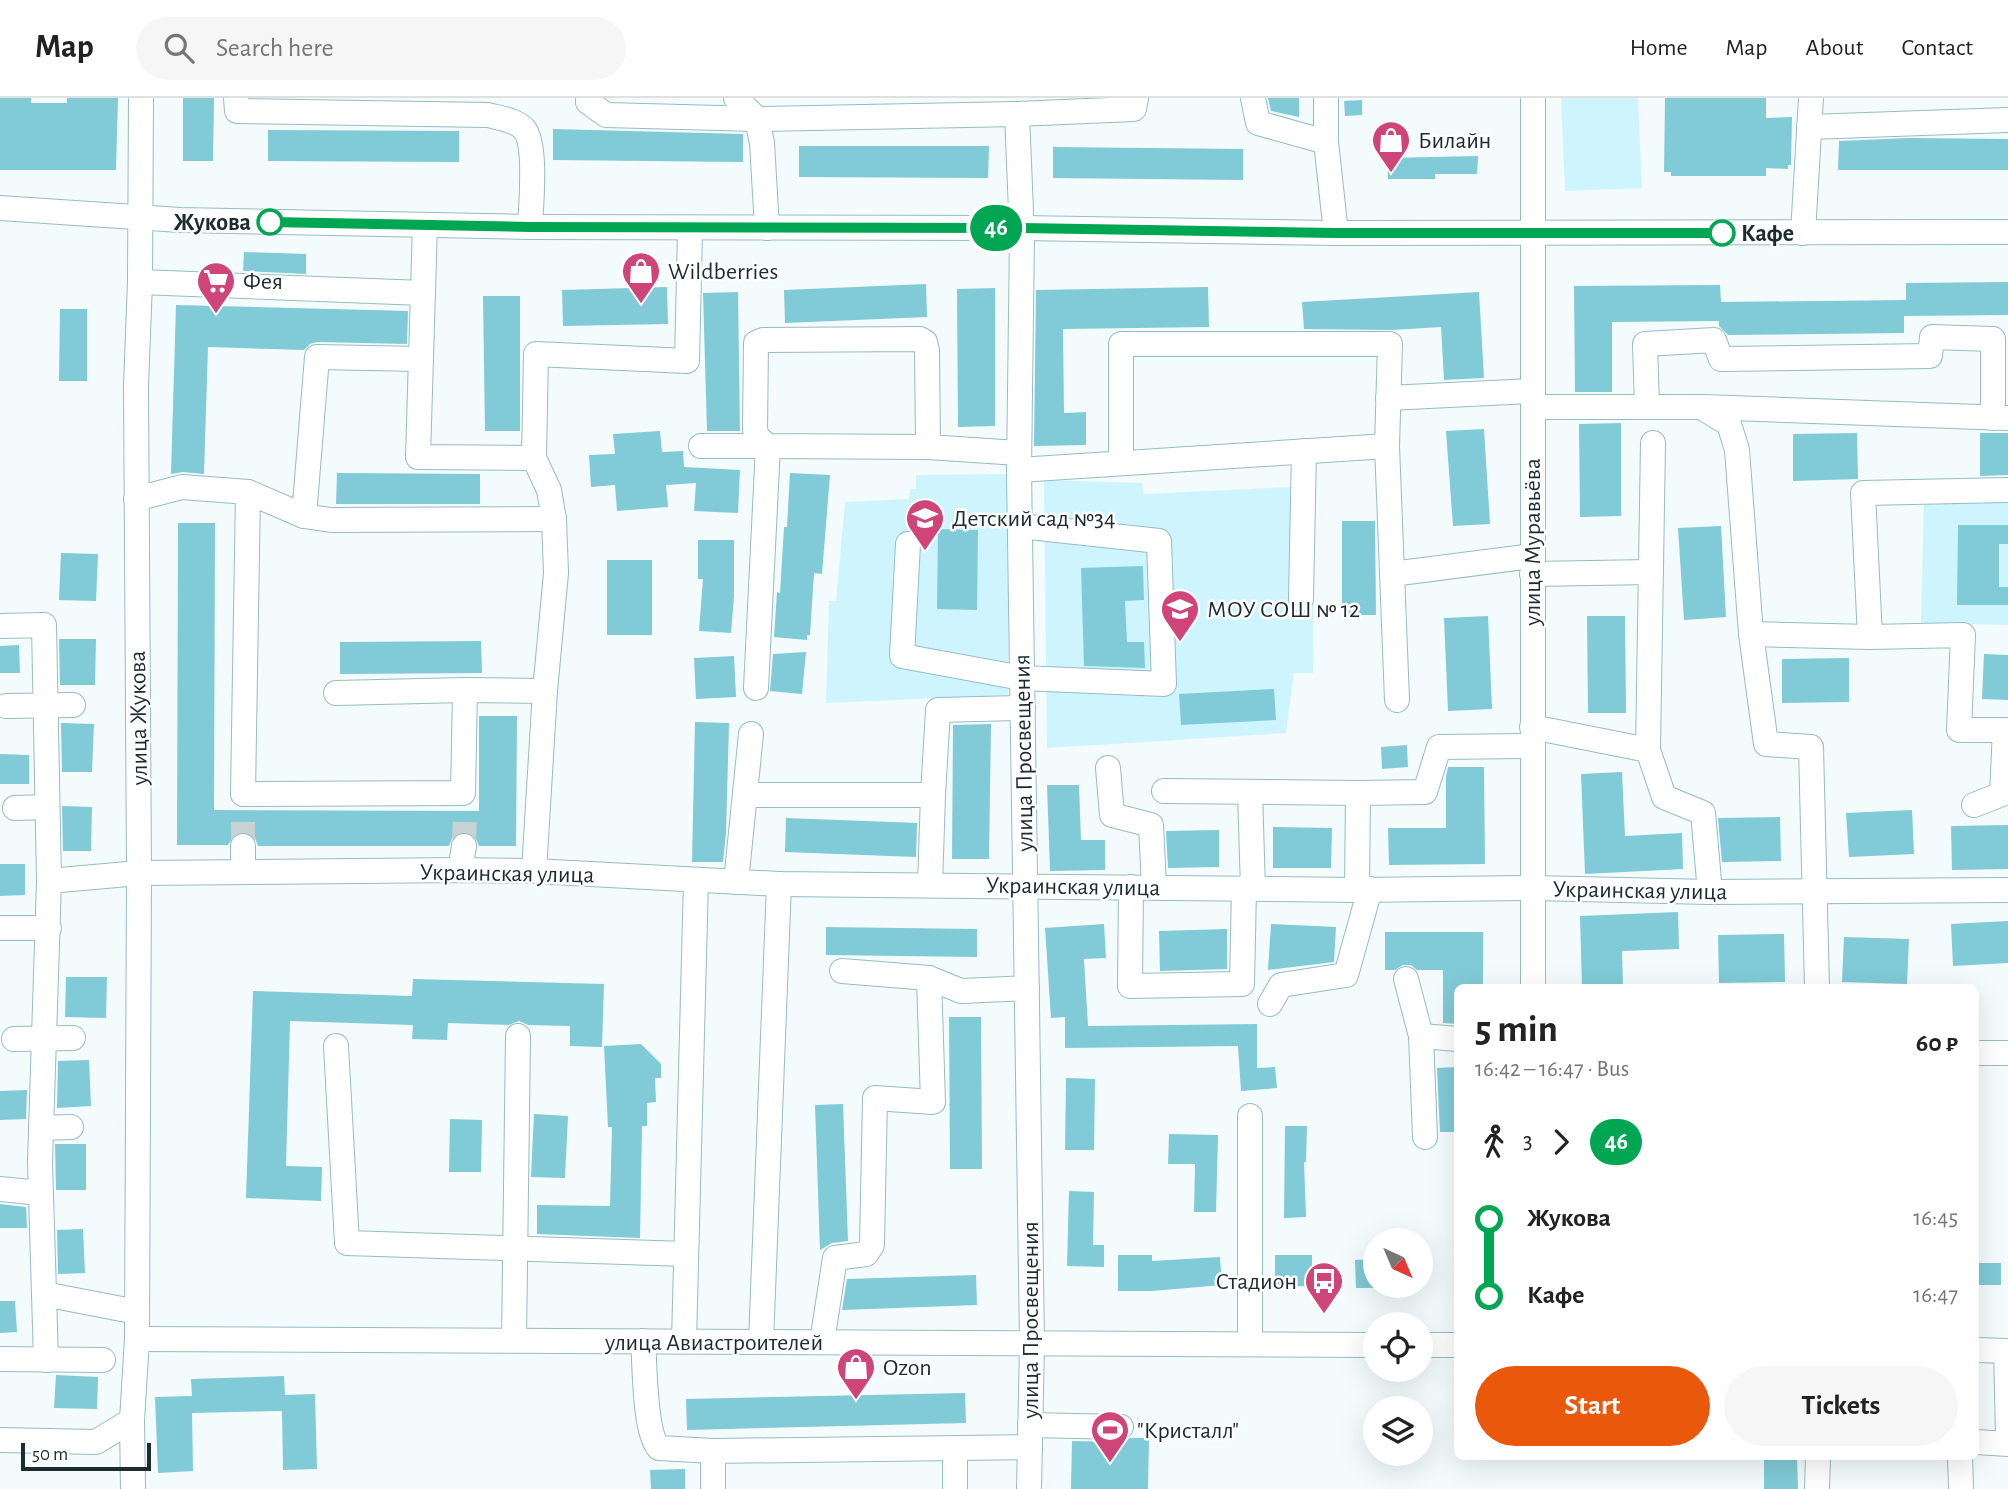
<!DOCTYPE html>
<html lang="en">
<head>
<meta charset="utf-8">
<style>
	body { margin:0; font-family:"Alegreya Sans",sans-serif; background:#f6f6f6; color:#222; height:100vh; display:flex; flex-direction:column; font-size:26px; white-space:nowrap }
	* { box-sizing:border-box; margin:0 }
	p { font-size:23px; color:#767676 }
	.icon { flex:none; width:38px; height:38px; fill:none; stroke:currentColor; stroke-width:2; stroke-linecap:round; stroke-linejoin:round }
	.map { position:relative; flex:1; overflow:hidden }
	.drawer { position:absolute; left:1454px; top:886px; width:525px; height:476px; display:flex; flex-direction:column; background:#fff; border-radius:10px; box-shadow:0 7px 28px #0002 }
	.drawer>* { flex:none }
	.badge { padding:0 14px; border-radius:23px; font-size:24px; line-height:46px }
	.needle { width:46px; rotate:136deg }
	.tools { position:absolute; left:1363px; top:1130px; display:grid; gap:14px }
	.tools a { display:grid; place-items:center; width:70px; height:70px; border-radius:50%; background:#fff; box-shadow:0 7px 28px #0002; font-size:35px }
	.scale { position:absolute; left:21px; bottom:18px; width:130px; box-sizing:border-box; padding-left:7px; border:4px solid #1d2c2f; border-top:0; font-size:19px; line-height:24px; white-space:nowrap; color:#1d2c2f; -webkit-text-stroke:5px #fff; paint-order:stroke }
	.map>.badge { position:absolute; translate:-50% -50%; box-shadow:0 0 0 4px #fff }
	.legs { display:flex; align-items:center; gap:10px; height:77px; padding:0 21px; font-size:23px }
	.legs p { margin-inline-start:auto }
	.headline { display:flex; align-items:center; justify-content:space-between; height:119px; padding:0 21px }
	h1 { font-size:38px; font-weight:700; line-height:52px }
	.action { display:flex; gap:14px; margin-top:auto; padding:14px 21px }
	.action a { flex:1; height:80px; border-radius:42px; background:#ea580c; color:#fff; font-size:28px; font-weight:700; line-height:80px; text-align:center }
	.action a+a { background:#f6f6f6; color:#222 }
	ul { padding:0 21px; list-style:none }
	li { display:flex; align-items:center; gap:24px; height:77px; font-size:26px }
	li i { display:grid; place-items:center; width:10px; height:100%; margin:0 9px; background:currentColor }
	li i::after { content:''; width:18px; height:18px; margin:-9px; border:5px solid; border-radius:50%; background:#fff }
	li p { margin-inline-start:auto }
	li:first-child i { background:linear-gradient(#0000 50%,currentColor 0) }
	li:last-child i { background:linear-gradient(currentColor 50%,#0000 0) }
	header { display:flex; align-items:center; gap:42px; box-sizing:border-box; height:98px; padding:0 35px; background:#fff; border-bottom:2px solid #e0e0e0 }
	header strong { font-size:33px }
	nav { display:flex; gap:38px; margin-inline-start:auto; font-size:24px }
	.search { width:490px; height:63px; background:#f6f6f6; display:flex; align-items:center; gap:18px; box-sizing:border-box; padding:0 24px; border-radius:38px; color:#767676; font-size:26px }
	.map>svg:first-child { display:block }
</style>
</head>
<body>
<header>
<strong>Map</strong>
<div class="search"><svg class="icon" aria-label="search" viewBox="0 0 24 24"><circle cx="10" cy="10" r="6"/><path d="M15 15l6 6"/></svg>Search here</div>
<nav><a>Home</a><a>Map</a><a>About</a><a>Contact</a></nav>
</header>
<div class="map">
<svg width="2008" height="1391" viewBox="0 0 2008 1391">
	<rect width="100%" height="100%" fill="#f3fbfc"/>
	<g fill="#cef5fd">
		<polygon points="1561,0 1638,0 1642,90 1565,93"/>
		<polygon points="1010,376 1008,597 826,605 829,503 836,503 845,404 909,401 910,391 916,391 916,377"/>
		<polygon points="1044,382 1142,385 1144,396 1292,389 1314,408 1313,575 1294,575 1286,635 1047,650"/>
		<polygon points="1924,401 2008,403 2008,527 1921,525"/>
	</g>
	<g fill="#81cad7">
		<polygon points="0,0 31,0 31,5 67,5 67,0 118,0 116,72 0,72"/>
		<polygon points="183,0 214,0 213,63 183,63"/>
		<polygon points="1268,0 1299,0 1299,19 1271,13"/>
		<polygon points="1665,0 1766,0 1766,20 1792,19 1791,67 1788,67 1788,71 1766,70 1766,78 1671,78 1671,74 1664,74"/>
		<polygon points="1362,2 1362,17 1345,18 1344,3"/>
		<polygon points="553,31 743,36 743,64 553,62"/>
		<polygon points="268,32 459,33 459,64 268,63"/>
		<polygon points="1910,40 2008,41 2008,72 1838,72 1839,43"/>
		<polygon points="799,48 989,48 988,80 799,79"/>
		<polygon points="1053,49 1243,51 1243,82 1053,80"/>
		<polygon points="1478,58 1477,76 1435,76 1435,81 1388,81 1387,60"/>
		<polygon points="244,154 306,156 306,176 243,173"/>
		<polygon points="2008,184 2008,217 1904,218 1904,235 1728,237 1719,228 1719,223 1612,224 1612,294 1575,294 1574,188 1720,187 1721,204 1906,202 1906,185"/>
		<polygon points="926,186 927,219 785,225 784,192"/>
		<polygon points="667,189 668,226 563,228 562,192"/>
		<polygon points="1208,189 1209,229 1063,231 1064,315 1086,314 1086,347 1034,348 1036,192"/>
		<polygon points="995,190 995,328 958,329 957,191"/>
		<polygon points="738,194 740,333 707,333 703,195"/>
		<polygon points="1479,194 1484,280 1444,282 1441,229 1392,232 1304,231 1302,204"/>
		<polygon points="483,198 520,198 520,333 485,333"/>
		<polygon points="176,207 408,213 407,246 317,244 310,246 304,252 208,249 204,376 183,374 171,376"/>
		<polygon points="60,211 87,211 87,283 59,283"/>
		<polygon points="1621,325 1621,418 1580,419 1579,326"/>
		<polygon points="1484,331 1490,426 1453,428 1446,333"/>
		<polygon points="660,333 662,354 683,353 684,369 740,372 738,415 694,413 696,385 666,387 668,409 617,413 615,387 591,389 589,357 615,356 613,336"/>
		<polygon points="1857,335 1858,381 1793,383 1793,336"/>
		<polygon points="1980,335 2008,335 2008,377 1980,378"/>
		<polygon points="337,375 480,376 480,406 336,406"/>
		<polygon points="790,375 830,377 822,476 814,475 810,537 807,537 807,542 774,539 777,494 780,495 784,429 787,429"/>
		<polygon points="1342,423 1375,423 1376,517 1342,517"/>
		<polygon points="178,425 215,425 214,712 479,713 479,618 517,618 516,748 479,748 474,737 466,733 453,738 449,748 258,748 255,740 244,733 235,736 228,747 177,747"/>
		<polygon points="1958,427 2008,427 2008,446 1999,446 1999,489 2008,489 2008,507 1957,507"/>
		<polygon points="1721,428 1726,519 1684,522 1678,430"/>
		<polygon points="938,431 978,432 977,512 937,511"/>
		<polygon points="698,442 734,442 734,499 731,535 699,533 703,481 698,481"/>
		<polygon points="61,455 98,456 96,503 59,502"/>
		<rect x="607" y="462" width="45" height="75"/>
		<polygon points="1143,468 1144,502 1125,503 1127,544 1144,544 1145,570 1084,568 1081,470"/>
		<polygon points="1488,518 1492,611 1448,613 1444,520"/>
		<polygon points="1587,518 1625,518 1626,615 1588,615"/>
		<polygon points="59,541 96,541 95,587 60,587"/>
		<polygon points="481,543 482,575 340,576 340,544"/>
		<polygon points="19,547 20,575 0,575 0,548"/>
		<polygon points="806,554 802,596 770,593 773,556"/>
		<polygon points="1984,556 2008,557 2008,602 1982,601"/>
		<polygon points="734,558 736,599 696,601 694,560"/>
		<polygon points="1849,560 1849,604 1782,605 1782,561"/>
		<polygon points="1274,591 1276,622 1181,627 1179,596"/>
		<polygon points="695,624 729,625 726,735 723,764 692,764"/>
		<polygon points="61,625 94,626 92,674 62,674"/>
		<polygon points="991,626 989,761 952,761 953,627"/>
		<polygon points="1407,647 1408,669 1382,671 1381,649"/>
		<polygon points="0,656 29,657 29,686 0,686"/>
		<polygon points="1448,669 1484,669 1485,766 1389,767 1388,730 1446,730 1446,678"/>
		<polygon points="1622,674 1625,738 1682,735 1683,771 1585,776 1581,676"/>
		<polygon points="1047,687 1079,687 1081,742 1105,742 1105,772 1050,773"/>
		<polygon points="62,708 92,709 91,753 63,753"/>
		<polygon points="1912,712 1914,756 1849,759 1846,715"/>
		<polygon points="1780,719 1781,763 1722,764 1718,720"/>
		<polygon points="786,720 917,725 916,759 785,754"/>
		<polygon points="2008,727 2008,771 1952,772 1951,728"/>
		<polygon points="1273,729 1332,730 1331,770 1273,770"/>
		<polygon points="1219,732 1219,769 1168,770 1166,733"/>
		<polygon points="0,766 25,766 25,797 0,798"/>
		<polygon points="1678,814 1679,851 1622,853 1623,889 1582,889 1580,818"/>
		<polygon points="2008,823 2008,865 1953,868 1951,826"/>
		<polygon points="1104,826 1106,860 1084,861 1088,928 1257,926 1257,970 1275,969 1277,990 1241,993 1238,948 1065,950 1065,919 1051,920 1045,830"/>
		<polygon points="1271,826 1336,829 1334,864 1268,872"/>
		<polygon points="826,829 977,831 977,859 826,857"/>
		<polygon points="1227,831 1227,871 1160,873 1159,833"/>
		<polygon points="1385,834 1483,834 1483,889 1458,889 1458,926 1443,925 1443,872 1417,872 1411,867 1403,867 1395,872 1385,872"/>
		<polygon points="1784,836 1785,884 1719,885 1718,837"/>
		<polygon points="1844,839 1909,841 1907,886 1842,884"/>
		<polygon points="66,879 107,879 106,920 65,919"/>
		<polygon points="413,881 604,886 602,949 570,948 570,928 528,927 519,923 509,927 448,925 447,942 412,941 413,927 290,923 286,1068 322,1069 321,1103 246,1100 253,893 412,898"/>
		<polygon points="949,919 981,919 982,1071 950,1071"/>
		<polygon points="641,946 661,966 661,980 655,980 656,1004 647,1005 647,1028 642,1028 640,1140 537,1136 537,1107 610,1108 612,1029 608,1029 604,948"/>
		<polygon points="89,962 91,1008 57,1010 58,963"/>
		<polygon points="1458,969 1458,1034 1440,1034 1437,970"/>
		<polygon points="1066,980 1095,981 1094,1052 1065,1052"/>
		<polygon points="27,992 26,1021 0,1022 0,993"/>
		<polygon points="843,1006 848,1143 832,1145 820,1152 815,1007"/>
		<polygon points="534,1016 568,1018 565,1080 531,1079"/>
		<polygon points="450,1021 482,1022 481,1074 449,1074"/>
		<polygon points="1285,1028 1307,1028 1306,1064 1304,1064 1306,1119 1284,1120"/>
		<polygon points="1169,1036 1218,1037 1216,1114 1194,1114 1195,1066 1168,1066"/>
		<polygon points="55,1046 86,1046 86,1092 56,1092"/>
		<polygon points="1069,1093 1094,1094 1093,1147 1104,1147 1104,1169 1067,1168"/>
		<polygon points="0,1106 26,1109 27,1130 0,1130"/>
		<polygon points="83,1131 85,1175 58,1176 57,1132"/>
		<polygon points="1118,1157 1152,1157 1152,1163 1220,1159 1222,1187 1152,1193 1118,1193"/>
		<polygon points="1275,1157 1312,1157 1312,1188 1275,1189"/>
		<polygon points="1376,1161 1376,1190 1356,1190 1355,1162"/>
		<rect x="1976" y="1165" width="25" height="22"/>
		<polygon points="976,1177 977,1207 842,1212 847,1181"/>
		<polygon points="0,1203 15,1203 17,1234 0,1235"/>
		<polygon points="56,1277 98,1279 97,1311 54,1310"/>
		<polygon points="284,1278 285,1297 315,1296 317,1371 283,1372 282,1313 192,1315 193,1373 158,1375 155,1299 192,1298 191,1281"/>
		<polygon points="965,1295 966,1325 687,1332 686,1301"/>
		<polygon points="1130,1340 1149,1340 1148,1391 1071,1391 1072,1343 1121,1344"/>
		<polygon points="1764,1358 1797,1358 1798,1391 1764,1391"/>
		<polygon points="685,1371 685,1391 651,1391 650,1372"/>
	</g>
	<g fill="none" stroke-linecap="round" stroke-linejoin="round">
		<g stroke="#c8d2d3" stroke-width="24" stroke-dasharray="24 12" stroke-linecap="butt">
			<polyline points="243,748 243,712"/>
			<polyline points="464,748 465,713"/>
		</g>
		<defs>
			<g id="minor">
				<path d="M236,0L237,13L488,17C499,20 516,22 524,31C537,46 531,108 530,129"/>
				<polyline points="588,0 588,4 606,17 757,21 1017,16"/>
				<polyline points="736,0 757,21 762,45 767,130"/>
				<polyline points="1253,0 1258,25 1326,44"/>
				<polyline points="1326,0 1326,44 1336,135"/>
				<polyline points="1809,29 2008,22"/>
				<polyline points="0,110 180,122 530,129 1021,130 1336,135 2008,134"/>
				<polyline points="425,127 418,359 534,360 549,392 554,421 556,475 545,593 534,773"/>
				<polyline points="1803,135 1811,0"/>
				<polyline points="140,184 423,195"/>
				<polyline points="1388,300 1533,293"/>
				<polyline points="1533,309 1701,309 1729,326 1737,352 1751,536 1766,646 1811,649 1817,889"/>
				<polyline points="1647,309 1645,246 1714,242 1721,261 1930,258 1932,239 1993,241 1993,320"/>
				<polyline points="1704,309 2007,320"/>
				<polyline points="701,348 768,348 756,590"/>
				<polyline points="928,349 927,253 925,244 920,241 763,242 756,245 755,332 758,340 768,348 928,349 1019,355"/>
				<polyline points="534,360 536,256 687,263 690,134"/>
				<polyline points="1121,365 1121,246 1390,246 1387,348 1397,602"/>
				<polyline points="1019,372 1387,348"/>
				<polyline points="2008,392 1863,395 1870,539 1963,537 1959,632 2008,632"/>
				<polyline points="248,394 243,696 463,695 465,592 545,593"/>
				<polyline points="136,401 182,389 248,394 304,418 331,422 554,421"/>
				<polyline points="304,418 317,259 421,261"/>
				<polyline points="908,446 902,558 1022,580 1164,586 1159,443 1020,428"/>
				<polyline points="1392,476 1532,458"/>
				<polyline points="1532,476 1651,474"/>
				<polyline points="1301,501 1304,353"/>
				<polyline points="0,528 44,527 49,783 139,775 460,772 534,773 779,786 1357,792 1533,790 1710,794 2008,792"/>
				<polyline points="1751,536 1870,539"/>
				<polyline points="336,595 465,592"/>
				<polyline points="6,608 73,607"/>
				<polyline points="1532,629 1648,652 1664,699 1703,715 1710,794"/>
				<polyline points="1648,652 1653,345"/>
				<polyline points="1108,670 1112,717 1151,727 1154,789"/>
				<polyline points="1164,693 1358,695"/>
				<polyline points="1250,694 1253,791"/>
				<polyline points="745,697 933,697 930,787"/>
				<polyline points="933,697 938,612 1023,610"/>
				<polyline points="1974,707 2002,696 2005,632"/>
				<polyline points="15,710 46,709"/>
				<polyline points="243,748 243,773"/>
				<polyline points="460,772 464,748"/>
				<polyline points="49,783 40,1064 44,1196 137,1214"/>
				<polyline points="736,784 751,636"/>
				<polyline points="1131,789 1130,888 1242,886 1244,790"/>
				<polyline points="1357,792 1358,695 1425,694 1439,649 1532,648"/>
				<polyline points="0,830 49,830"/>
				<polyline points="842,873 929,880 961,893 1027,890"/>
				<polyline points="1406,881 1421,938 1458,941"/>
				<polyline points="1533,889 1533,0"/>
				<polyline points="1270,906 1281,887 1346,877 1370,791"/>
				<polyline points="1421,938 1425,1039"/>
				<polyline points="14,941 73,940"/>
				<polyline points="336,948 347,1145 686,1156"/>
				<polyline points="1976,955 2008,955"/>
				<polyline points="1250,1018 1250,1246"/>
				<polyline points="41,1030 71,1029"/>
				<polyline points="0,1091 41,1095"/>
				<polyline points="44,1196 46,1262"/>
				<polyline points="137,1241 1376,1247"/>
				<polyline points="514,1242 518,938"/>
				<path d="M643,1243C645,1266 644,1335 659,1350L713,1353L1030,1349"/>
				<polyline points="684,1243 696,782"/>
				<polyline points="761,1244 779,786"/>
				<polyline points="822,1244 835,1160 866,1156 872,1147 875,1000 933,1004 929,880"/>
				<polyline points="1421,1247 1458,1247"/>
				<polyline points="1976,1252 2008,1253"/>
				<polyline points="2006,1253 2008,1337"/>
				<polyline points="0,1261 103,1262"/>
				<polyline points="132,1322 133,1391"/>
				<polyline points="1030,1327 1121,1329"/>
				<polyline points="0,1342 96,1344 132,1322 137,1241 139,775 136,288 140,184 141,0"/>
				<polyline points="1976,1344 2008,1346"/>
				<polyline points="1960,1358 1961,1391"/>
				<polyline points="713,1391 713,1353"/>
				<polyline points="955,1391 955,1350"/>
				<polyline points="1029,1391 1032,1245 1019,372 1022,138 1017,16 1134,11 1136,0"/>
				<polyline points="1817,1391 1818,1358"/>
			</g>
		</defs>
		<use href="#minor" stroke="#96bcc4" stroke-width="26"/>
		<use href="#minor" stroke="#fff" stroke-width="24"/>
	</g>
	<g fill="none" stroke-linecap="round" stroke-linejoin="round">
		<defs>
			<polyline id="line-1" points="270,124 530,129 1021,130 1336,135 1722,135"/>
		</defs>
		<use href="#line-1" stroke="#fff" stroke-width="16"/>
		<use href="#line-1" stroke="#00a651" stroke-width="10"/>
	</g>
	<defs>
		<symbol id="shop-pin" viewBox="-11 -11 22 30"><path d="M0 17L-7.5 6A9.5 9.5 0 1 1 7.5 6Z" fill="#cf4479" stroke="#fff"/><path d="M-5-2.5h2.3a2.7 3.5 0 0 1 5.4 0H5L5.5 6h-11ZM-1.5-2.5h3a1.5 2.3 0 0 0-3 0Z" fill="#fff"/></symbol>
		<symbol id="supermarket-pin" viewBox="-11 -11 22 30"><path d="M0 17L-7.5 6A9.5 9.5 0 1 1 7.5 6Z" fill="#cf4479" stroke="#fff"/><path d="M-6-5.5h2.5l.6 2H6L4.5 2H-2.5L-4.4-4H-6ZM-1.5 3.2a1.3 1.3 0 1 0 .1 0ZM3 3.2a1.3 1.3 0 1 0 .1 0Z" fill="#fff"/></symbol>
		<symbol id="school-pin" viewBox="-11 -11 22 30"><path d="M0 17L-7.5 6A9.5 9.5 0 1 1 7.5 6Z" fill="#cf4479" stroke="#fff"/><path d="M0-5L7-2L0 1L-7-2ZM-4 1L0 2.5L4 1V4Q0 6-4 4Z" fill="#fff"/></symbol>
		<symbol id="bus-pin" viewBox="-11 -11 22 30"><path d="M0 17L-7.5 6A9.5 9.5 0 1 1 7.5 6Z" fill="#cf4479" stroke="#fff"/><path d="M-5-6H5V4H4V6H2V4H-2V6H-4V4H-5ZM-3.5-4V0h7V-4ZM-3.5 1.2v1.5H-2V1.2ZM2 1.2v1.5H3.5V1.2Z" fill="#fff"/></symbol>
		<symbol id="stadium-pin" viewBox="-11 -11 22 30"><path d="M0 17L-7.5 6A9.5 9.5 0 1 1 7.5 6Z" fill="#cf4479" stroke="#fff"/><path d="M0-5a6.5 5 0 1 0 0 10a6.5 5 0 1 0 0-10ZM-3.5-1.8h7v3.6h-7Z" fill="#fff"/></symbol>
	</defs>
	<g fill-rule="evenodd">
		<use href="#shop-pin" x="1369" y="20" width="44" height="60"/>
		<use href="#shop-pin" x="619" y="151" width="44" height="60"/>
		<use href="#supermarket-pin" x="194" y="161" width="44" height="60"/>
		<use href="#school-pin" x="903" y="398" width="44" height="60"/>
		<use href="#school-pin" x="1158" y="489" width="44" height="60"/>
		<use href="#bus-pin" x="1302" y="1161" width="44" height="60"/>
		<use href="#shop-pin" x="834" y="1247" width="44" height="60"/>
		<use href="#stadium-pin" x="1088" y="1310" width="44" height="60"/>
	</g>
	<g fill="#fff" stroke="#00a651" stroke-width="3.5">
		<circle cx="270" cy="124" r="12"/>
		<circle cx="1722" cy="135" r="12"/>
	</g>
	<g text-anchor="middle" stroke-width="5" stroke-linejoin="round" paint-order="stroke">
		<g font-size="24" fill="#1d2c2f" stroke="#fff" text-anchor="start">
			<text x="1418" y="50">Билайн</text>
			<text x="668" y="181">Wildberries</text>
			<text x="243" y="191">Фея</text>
			<text x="952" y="428">Детский сад №34</text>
			<text x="1207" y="519">МОУ СОШ № 12</text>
			<text x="1297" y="1191" text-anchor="end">Стадион</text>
			<text x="883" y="1277">Ozon</text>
			<text x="1137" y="1340">"Кристалл"</text>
		</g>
		<g font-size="24" font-weight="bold" fill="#1d2c2f" stroke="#fff" text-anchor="end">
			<text x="251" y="132">Жукова</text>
			<text x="1741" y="143" text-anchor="start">Кафе</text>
		</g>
		<g font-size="24" fill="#1d2c2f" stroke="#fff">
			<text transform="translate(1532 444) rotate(-90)" y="8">улица Муравьёва</text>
			<text transform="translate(138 620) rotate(-91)" y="8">улица Жукова</text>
			<text transform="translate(1023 655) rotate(-91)" y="8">улица Просвещения</text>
			<text transform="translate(507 775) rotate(1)" y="8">Украинская улица</text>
			<text transform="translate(1073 788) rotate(1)" y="8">Украинская улица</text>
			<text transform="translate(1640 792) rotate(1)" y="8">Украинская улица</text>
			<text transform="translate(1030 1222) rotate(-90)" y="8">улица Просвещения</text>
			<text x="714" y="1252">улица Авиастроителей</text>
		</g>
	</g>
</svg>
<div class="tools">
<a><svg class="needle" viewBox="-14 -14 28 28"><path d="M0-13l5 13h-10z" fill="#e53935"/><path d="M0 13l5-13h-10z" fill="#767676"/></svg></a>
<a><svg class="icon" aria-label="locate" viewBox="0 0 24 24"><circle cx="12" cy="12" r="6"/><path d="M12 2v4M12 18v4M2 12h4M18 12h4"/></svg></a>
<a><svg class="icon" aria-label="layers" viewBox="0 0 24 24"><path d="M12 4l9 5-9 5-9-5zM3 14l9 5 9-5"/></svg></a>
</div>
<div class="scale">50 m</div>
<b class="badge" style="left:996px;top:130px;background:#00a651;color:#fff">46</b>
<section class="drawer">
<div class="headline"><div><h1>5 min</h1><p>16:42 – 16:47 · Bus</p></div><b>60 ₽</b></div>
<div class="legs"><svg class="icon" aria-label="walk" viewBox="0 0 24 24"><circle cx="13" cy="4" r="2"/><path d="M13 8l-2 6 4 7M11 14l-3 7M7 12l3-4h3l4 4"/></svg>3<svg class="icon" aria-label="forward" viewBox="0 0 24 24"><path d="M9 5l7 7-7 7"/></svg><b class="badge" style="background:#00a651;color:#fff">46</b></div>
<ul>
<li><i style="color:#00a651"></i><b>Жукова</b><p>16:45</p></li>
<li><i style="color:#00a651"></i><b>Кафе</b><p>16:47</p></li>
</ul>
<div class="action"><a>Start</a><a>Tickets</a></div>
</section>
</div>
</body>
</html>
